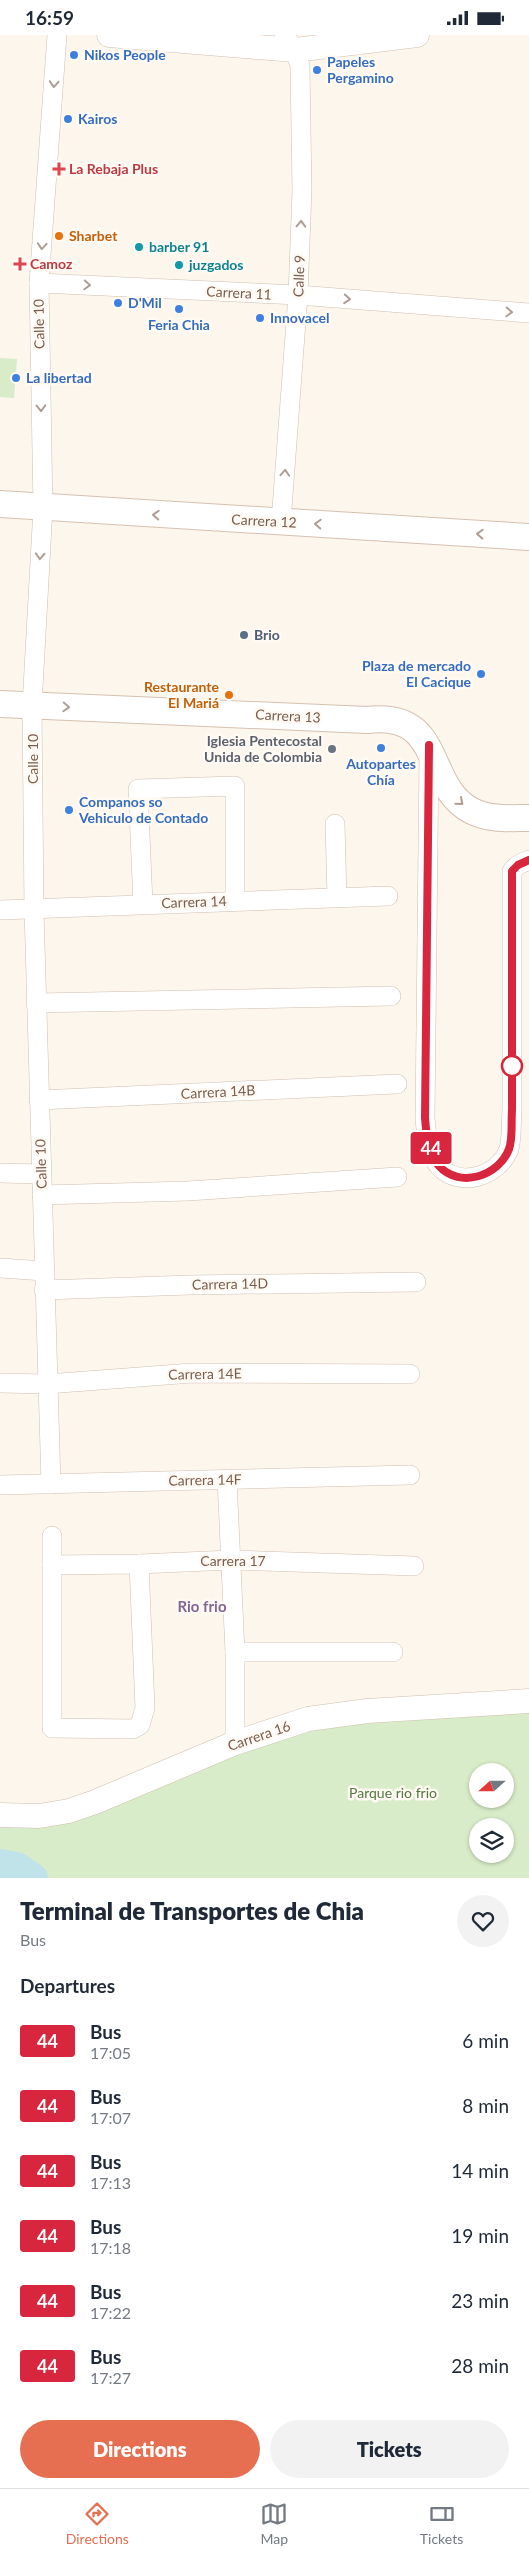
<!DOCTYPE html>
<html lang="en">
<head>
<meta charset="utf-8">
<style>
	body { margin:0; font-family:Lato,sans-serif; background:#f2f2f3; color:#1f2937; height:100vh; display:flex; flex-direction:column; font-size:19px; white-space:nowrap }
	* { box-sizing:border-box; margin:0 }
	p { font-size:16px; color:#747a83 }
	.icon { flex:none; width:28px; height:28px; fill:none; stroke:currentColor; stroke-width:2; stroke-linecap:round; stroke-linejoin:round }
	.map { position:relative; height:1843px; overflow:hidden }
	.details { display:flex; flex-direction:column; background:#fff; flex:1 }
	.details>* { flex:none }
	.badge { padding:0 10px; border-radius:4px; font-size:18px; line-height:32px }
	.needle { width:32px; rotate:249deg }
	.buttons { position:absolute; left:469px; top:1728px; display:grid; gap:10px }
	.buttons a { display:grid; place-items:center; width:45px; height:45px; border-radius:50%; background:#fff; box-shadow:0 1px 4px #0004; font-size:25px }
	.map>.badge { position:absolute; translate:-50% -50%; box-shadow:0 0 0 2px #fff }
	h2 { padding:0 20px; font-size:19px; line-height:45px }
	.round { display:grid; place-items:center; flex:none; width:52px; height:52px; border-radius:26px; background:#f2f2f3 }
	.headline { display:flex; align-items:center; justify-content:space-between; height:85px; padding:0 20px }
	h1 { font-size:24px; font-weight:800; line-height:38px }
	.primary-button { display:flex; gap:10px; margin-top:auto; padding:10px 20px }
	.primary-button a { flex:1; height:58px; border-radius:30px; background:#e76f51; color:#fff; font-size:20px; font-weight:800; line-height:58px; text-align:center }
	.primary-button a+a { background:#f2f2f3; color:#1f2937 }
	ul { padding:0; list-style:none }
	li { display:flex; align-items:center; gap:15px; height:65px; padding:0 20px }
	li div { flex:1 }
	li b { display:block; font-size:19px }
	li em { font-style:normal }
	li .badge { min-width:55px; font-weight:700; text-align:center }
	.status { display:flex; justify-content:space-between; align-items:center; height:35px; padding:0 25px; background:#fff; direction:ltr }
	.status svg { height:14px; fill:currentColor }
	.menu { display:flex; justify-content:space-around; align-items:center; height:70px; border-top:1px solid #e0e1e3; background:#fff; font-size:14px; color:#747a83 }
	.menu a { display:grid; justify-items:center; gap:2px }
	.menu .on { color:#e76f51 }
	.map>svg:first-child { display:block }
</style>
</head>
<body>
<div class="status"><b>16:59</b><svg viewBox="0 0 49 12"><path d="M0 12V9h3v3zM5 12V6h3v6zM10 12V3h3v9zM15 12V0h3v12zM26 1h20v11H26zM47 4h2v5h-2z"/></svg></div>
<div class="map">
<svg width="529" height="1843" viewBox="0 0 529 1843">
	<rect width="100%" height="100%" fill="#fdf6ec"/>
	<g fill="#d8ecc9" fill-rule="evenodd">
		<polygon points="0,323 17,324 14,363 0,362"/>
		<path d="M529,1665V1843H0V1780L39,1781L282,1692ZM478,1736H505V1764H478ZM478,1791H505V1819H478Z"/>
	</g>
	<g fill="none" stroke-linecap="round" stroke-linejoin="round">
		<polyline stroke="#bfe3e8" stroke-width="30" points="0,1829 17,1832 33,1843"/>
		<defs>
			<g id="minor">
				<polyline points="39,248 298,260 529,278"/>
				<polyline points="281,487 298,260 302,156 300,31 295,15 284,0"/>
				<path d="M429,719L425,1083C426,1097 429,1120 439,1131C460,1154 499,1141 509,1114C512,1103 511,1087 512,1075V836L518,830L529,825"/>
				<polyline points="335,789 337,862"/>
				<polyline points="143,869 138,754 235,751 235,866"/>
				<polyline points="0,875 388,861"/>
				<polyline points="36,968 391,961"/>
				<polyline points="39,1065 397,1049"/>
				<polyline points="0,1138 41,1139"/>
				<polyline points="42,1160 188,1156 397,1142"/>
				<polyline points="0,1233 44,1236"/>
				<polyline points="44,1255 190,1250 416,1247"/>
				<polyline points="0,1348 47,1349 192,1338 410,1339"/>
				<polyline points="227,1444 235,1617 235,1708"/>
				<polyline points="51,1449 34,875 32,671 43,473 39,248 57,0"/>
				<polyline points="0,1450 410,1440"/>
				<polyline points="52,1501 52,1693 133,1694 140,1690 145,1673 139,1529"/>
				<polyline points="52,1530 139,1529 231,1525 414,1531"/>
				<polyline points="235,1617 393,1617"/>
			</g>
			<g id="tertiary">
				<polyline points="109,0 295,15 417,0"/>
				<polyline points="0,1780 39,1781 69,1776 95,1767 235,1708 308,1684 367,1676 529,1666"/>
			</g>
			<g id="secondary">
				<polyline points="0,469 529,502"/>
				<path d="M0,669L367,685C445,675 423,751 472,776C490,785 510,783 529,783"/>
			</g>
		</defs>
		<use href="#minor" stroke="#d1beb0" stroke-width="20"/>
		<use href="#tertiary" stroke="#d1beb0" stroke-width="25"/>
		<use href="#secondary" stroke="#d6c0b0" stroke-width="28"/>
		<use href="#minor" stroke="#fff" stroke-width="19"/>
		<use href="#tertiary" stroke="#fff" stroke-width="24"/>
		<use href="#secondary" stroke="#fff" stroke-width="26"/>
	</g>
	<defs><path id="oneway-chevron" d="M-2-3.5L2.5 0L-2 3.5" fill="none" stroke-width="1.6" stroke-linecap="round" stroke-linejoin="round" transform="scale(1.25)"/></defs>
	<g stroke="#af9d94">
		<use href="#oneway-chevron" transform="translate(54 49) rotate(94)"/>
		<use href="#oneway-chevron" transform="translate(301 189) rotate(-88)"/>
		<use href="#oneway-chevron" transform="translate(42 211) rotate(94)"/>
		<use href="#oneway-chevron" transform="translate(87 250) rotate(3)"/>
		<use href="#oneway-chevron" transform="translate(347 264) rotate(4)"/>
		<use href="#oneway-chevron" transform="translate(509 277) rotate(3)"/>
		<use href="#oneway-chevron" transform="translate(41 373) rotate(89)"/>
		<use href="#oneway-chevron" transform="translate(285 438) rotate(-86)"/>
		<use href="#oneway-chevron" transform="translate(156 480) rotate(-177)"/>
		<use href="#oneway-chevron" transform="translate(318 489) rotate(-177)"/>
		<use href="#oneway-chevron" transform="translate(480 499) rotate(-177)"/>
		<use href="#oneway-chevron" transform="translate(40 521) rotate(93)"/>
		<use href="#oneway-chevron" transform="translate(66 672) rotate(3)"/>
		<use href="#oneway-chevron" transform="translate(460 767) rotate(41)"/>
	</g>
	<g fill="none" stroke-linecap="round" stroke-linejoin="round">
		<defs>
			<path id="line" d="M429,710L425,1083C426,1098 429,1120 439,1131C460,1154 499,1141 509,1114C513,1103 511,1087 512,1075V836L518,830L529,825"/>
		</defs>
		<use href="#line" stroke="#fff" stroke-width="11"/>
		<use href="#line" stroke="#d7263d" stroke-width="8"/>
	</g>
	<g fill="#3f7fe0" stroke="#fffaf3" stroke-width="2">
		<circle cx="74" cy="20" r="5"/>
		<circle cx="317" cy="35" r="5"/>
		<circle cx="68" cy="84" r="5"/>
		<circle cx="118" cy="268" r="5"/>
		<circle cx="179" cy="274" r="5"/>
		<circle cx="260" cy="283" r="5"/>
		<circle cx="16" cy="343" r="5"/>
		<circle cx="481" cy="639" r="5"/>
		<circle cx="381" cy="713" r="5"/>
		<circle cx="69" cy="775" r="5"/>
	</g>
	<g fill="#e0444e" stroke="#fffaf3" stroke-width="2">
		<path d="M56.5 126.5h5v5h5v5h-5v5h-5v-5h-5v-5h5z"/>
		<path d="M17.5 221.5h5v5h5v5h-5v5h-5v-5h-5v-5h5z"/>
	</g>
	<g fill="#e8710a" stroke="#fffaf3" stroke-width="2">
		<circle cx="59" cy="201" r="5"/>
		<circle cx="229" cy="660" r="5"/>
	</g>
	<g fill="#0f9aa8" stroke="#fffaf3" stroke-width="2">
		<circle cx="139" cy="212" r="5"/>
		<circle cx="179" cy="230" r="5"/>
	</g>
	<circle fill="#5c6f8a" stroke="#fffaf3" stroke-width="2" cx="244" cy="600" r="5"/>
	<circle fill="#6b7280" stroke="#fffaf3" stroke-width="2" cx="332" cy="714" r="5"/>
	<circle fill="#fff" stroke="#d7263d" stroke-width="2.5" cx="512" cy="1031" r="10"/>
	<g text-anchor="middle" stroke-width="5" stroke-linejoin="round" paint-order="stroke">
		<g font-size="14" font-weight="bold" fill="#366cbe" stroke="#fffaf3" text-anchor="start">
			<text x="84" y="25">Nikos People</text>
			<text x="327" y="32">Papeles<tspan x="327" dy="16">Pergamino</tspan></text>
			<text x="78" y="89">Kairos</text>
			<text x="128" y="273">D'Mil</text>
			<text x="270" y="288">Innovacel</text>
			<text x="179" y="295" text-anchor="middle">Feria Chia</text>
			<text x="26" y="348">La libertad</text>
			<text x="471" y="636" text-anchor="end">Plaza de mercado<tspan x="471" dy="16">El Cacique</tspan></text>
			<text x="381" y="734" text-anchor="middle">Autopartes<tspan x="381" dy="16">Chía</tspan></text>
			<text x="79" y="772">Companos so<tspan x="79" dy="16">Vehiculo de Contado</tspan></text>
		</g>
		<g font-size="14" font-weight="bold" fill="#be3a42" stroke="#fffaf3" text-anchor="start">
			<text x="69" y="139">La Rebaja Plus</text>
			<text x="30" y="234">Camoz</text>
		</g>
		<g font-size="14" font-weight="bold" fill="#c56008" stroke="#fffaf3" text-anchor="start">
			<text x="69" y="206">Sharbet</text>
			<text x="219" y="657" text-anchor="end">Restaurante<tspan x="219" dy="16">El Mariá</tspan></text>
		</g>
		<g font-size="14" font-weight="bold" fill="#0d838f" stroke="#fffaf3" text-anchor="start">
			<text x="149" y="217">barber 91</text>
			<text x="189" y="235">juzgados</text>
		</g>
		<g font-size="14" fill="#7a5c4d" stroke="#fffaf3">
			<text transform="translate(299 241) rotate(-88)" y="5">Calle 9</text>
			<text transform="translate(239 258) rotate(3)" y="5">Carrera 11</text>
			<text transform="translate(39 289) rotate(-91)" y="5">Calle 10</text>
			<text transform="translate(264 486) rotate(3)" y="5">Carrera 12</text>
			<text transform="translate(288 681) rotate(3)" y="5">Carrera 13</text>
			<text transform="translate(33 724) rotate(-90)" y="5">Calle 10</text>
			<text transform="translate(194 867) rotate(-2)" y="5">Carrera 14</text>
			<text transform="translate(218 1057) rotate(-3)" y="5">Carrera 14B</text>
			<text transform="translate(41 1129) rotate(-92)" y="5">Calle 10</text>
			<text transform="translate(230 1249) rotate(-1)" y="5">Carrera 14D</text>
			<text transform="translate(205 1339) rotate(-1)" y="5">Carrera 14E</text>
			<text transform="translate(205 1445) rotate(-1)" y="5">Carrera 14F</text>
			<text x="233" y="1531">Carrera 17</text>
			<text transform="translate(259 1701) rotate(-19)" y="5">Carrera 16</text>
		</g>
		<g font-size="14" font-weight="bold" fill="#4e5e75" stroke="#fffaf3" text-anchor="start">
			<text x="254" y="605">Brio</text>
		</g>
		<g font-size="14" font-weight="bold" fill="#5b616d" stroke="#fffaf3" text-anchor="end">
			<text x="322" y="711">Iglesia Pentecostal<tspan x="322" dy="16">Unida de Colombia</tspan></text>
		</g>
		<g font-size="14" fill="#537a41" stroke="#fffaf3">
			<text x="393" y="1763">Parque rio frio</text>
		</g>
		<g font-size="15" font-weight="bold" fill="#846695" stroke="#fffaf3">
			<text x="202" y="1577">Rio frio</text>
		</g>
	</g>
</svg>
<div class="buttons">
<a><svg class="needle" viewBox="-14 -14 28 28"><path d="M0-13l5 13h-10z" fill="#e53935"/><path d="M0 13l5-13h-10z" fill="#747a83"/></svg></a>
<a><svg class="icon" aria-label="layers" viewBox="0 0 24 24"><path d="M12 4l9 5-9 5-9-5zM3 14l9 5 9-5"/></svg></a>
</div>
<b class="badge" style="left:431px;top:1113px;background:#d7263d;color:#fff">44</b>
</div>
<section class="details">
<div class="headline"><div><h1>Terminal de Transportes de Chia</h1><p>Bus</p></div><a class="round"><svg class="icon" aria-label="heart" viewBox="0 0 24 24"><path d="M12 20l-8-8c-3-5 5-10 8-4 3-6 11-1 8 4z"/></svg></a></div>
<h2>Departures</h2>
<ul>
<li><span class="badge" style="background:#d7263d;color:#fff">44</span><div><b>Bus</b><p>17:05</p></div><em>6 min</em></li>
<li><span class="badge" style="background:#d7263d;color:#fff">44</span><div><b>Bus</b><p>17:07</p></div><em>8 min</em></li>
<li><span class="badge" style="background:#d7263d;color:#fff">44</span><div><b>Bus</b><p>17:13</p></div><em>14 min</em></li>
<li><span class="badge" style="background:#d7263d;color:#fff">44</span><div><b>Bus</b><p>17:18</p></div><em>19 min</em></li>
<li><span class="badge" style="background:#d7263d;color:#fff">44</span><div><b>Bus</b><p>17:22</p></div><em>23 min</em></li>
<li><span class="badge" style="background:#d7263d;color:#fff">44</span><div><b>Bus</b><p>17:27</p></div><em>28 min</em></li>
</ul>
<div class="primary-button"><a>Directions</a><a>Tickets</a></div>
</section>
<nav class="menu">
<a class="on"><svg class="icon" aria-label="directions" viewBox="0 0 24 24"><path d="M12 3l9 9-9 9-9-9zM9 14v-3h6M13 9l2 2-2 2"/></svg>Directions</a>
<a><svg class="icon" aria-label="map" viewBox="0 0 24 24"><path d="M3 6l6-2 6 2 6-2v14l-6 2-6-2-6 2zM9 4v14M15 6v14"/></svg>Map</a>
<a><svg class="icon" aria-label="tickets" viewBox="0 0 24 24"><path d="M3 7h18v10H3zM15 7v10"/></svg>Tickets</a>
</nav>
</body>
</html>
